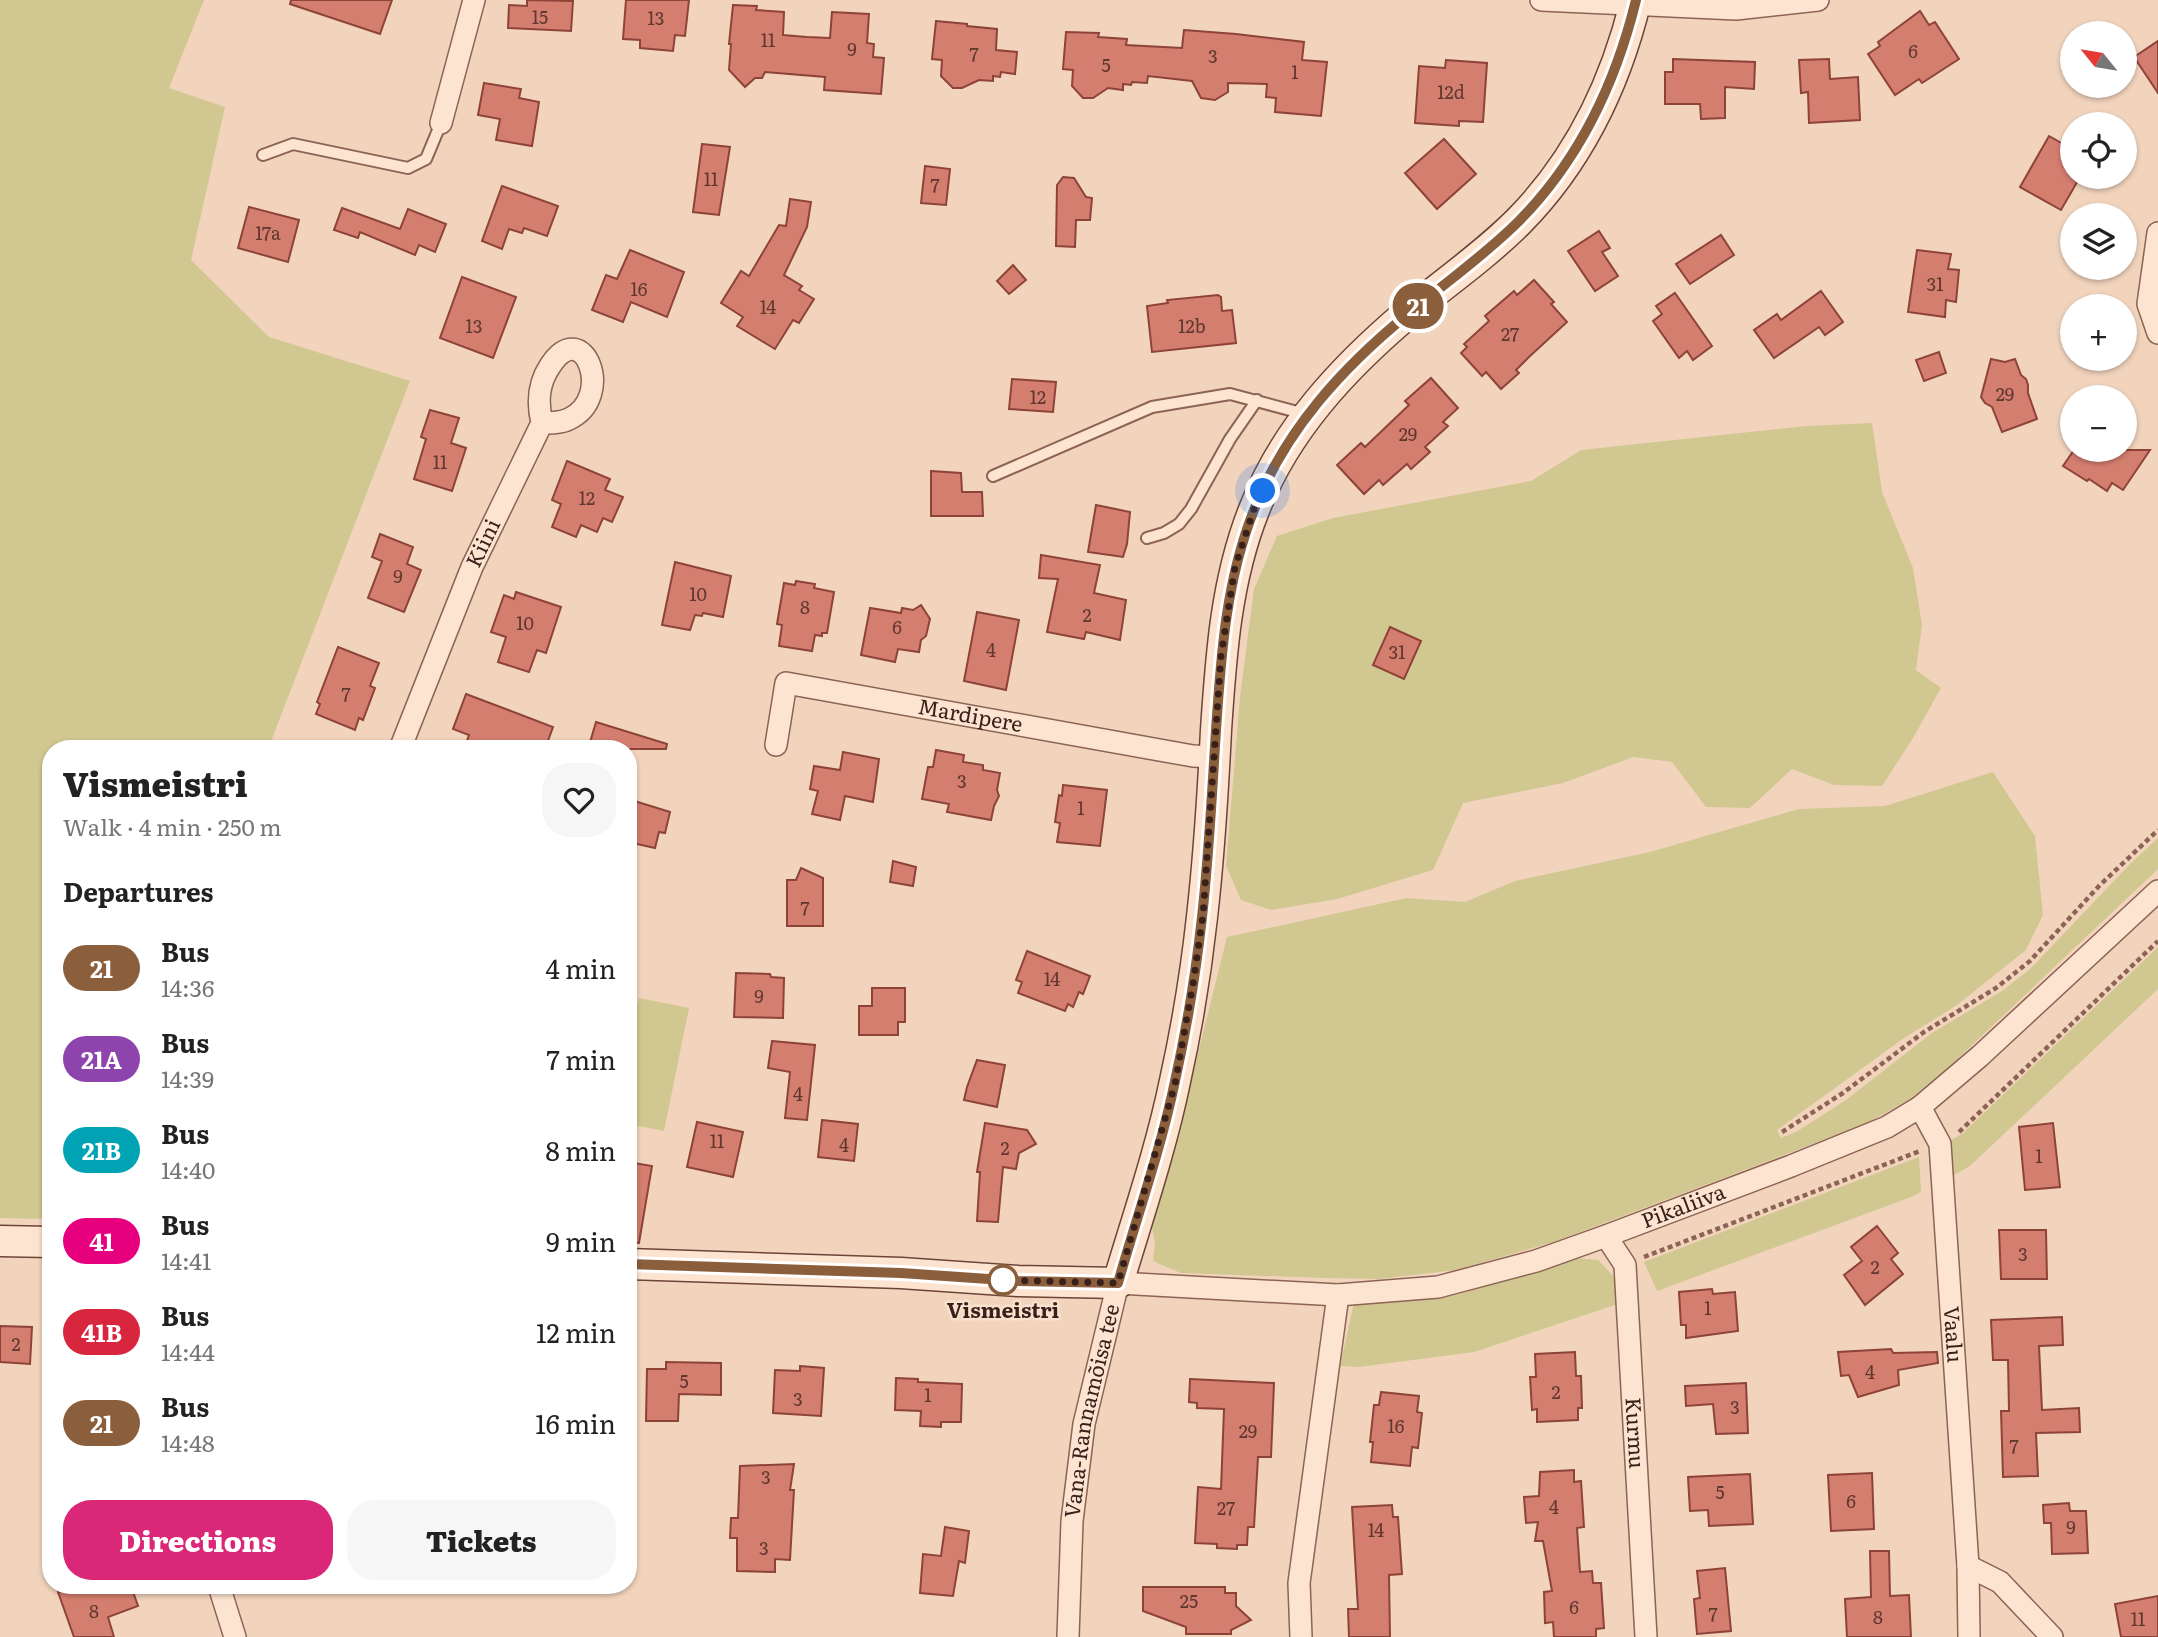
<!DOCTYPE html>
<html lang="en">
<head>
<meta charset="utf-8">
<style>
	body { margin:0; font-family:Literata,serif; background:#f6f6f6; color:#222; height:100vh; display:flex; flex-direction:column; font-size:26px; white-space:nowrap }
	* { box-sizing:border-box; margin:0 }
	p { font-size:23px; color:#767676 }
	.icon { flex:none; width:38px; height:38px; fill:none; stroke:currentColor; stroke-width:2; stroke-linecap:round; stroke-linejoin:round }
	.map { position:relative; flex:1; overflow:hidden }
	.side { position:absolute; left:42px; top:740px; width:595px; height:854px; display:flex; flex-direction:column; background:#fff; border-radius:28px; box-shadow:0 2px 5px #0004 }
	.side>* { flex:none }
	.badge { padding:0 14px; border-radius:23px; font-size:24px; line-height:46px }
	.needle { width:46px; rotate:300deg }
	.controls { position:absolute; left:2060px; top:21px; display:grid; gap:14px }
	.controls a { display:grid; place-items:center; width:77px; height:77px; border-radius:50%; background:#fff; box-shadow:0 2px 5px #0004; font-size:35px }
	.you { position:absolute; width:35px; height:35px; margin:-18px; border:5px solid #fff; border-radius:50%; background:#1a73e8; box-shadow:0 0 0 10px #1a73e833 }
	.map>.badge { position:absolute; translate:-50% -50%; box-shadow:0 0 0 4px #fff }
	h2 { padding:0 21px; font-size:26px; line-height:63px }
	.round { display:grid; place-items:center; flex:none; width:74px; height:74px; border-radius:28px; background:#f6f6f6 }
	.overview { display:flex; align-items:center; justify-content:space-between; height:119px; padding:0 21px }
	h1 { font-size:33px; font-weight:800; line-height:52px }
	.button { display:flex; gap:14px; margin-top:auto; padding:14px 21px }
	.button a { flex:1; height:80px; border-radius:28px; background:#db2777; color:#fff; font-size:28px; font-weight:800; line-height:80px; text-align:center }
	.button a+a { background:#f6f6f6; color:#222 }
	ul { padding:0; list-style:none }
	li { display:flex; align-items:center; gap:21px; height:91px; padding:0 21px }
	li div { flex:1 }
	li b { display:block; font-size:26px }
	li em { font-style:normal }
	li .badge { min-width:77px; font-weight:700; text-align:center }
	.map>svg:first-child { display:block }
</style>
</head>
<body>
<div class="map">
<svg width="2158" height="1637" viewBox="0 0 2158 1637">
	<rect width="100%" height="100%" fill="#f2d4bd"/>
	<g fill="#d1c790">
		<polygon points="0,0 204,0 169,88 225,107 191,260 269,337 410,381 268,749 51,749 51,1219 0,1218"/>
		<polygon points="1872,423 1882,492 1913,568 1922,625 1916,670 1941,688 1913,738 1882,786 1834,785 1792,769 1750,808 1706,807 1672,762 1633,757 1563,783 1463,803 1433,870 1337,899 1271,910 1241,900 1226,866 1240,697 1254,589 1277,536 1333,518 1531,481 1581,450 1806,426"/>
		<polygon points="1993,772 2035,836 2043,915 2026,950 1957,1005 1904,1038 1777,1130 1781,1138 1796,1132 1846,1100 1932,1033 2002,991 2030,969 2130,864 2158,838 2158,869 1949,1067 1910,1099 1866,1124 1554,1242 1456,1270 1379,1279 1324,1278 1181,1273 1153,1261 1155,1243 1150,1217 1174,1150 1227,937 1407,898 1465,902 1515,881 1650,852 1799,809 1885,806"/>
		<polygon points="2158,947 2158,989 1970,1166 1952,1176 1950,1141 1963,1133"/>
		<polygon points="639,998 689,1008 664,1131 628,1124 628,1050"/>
		<polygon points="1919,1157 1921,1192 1914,1196 1657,1291 1644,1262"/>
		<polygon points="1575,1258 1598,1260 1614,1277 1621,1303 1474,1352 1359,1367 1340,1366 1354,1303 1456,1295"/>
	</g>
	<g fill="#d47e6f" stroke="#8d4338" stroke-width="2">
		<polygon points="291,0 392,0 380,34 290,4"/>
		<polygon points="527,0 573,1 571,31 508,28 509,5 527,6"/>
		<polygon points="626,0 689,0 685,36 675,35 673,51 640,48 640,40 623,39"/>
		<polygon points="733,5 757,6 756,10 784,12 783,35 807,37 830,38 832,12 869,14 867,43 874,44 873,57 884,58 881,94 824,90 825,77 765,72 762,78 755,78 745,87 729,70 731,44 729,44"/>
		<polygon points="1920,11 1929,25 1935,22 1959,59 1922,83 1919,79 1895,95 1868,54 1880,46 1878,42"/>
		<polygon points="936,21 967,24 967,26 997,29 996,50 1017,52 1015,74 1001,72 1000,77 993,76 993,81 979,80 962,88 953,88 941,76 942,60 932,59"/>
		<polygon points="1184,30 1236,34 1304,42 1302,60 1327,62 1321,116 1275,112 1276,98 1266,97 1267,84 1228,83 1228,92 1215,100 1201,98 1192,81 1148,76 1147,83 1132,82 1131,85 1123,84 1123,90 1108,88 1093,98 1083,98 1072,86 1073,70 1063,69 1066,32 1099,33 1098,37 1127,39 1126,45 1182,48"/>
		<polygon points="2158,41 2158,93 2134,57"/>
		<polygon points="1673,59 1755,62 1754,89 1725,87 1725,118 1701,119 1700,104 1665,104 1665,72 1673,72"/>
		<polygon points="1829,59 1830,79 1858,77 1860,120 1809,123 1808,92 1801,93 1799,60"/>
		<polygon points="1446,60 1487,63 1483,122 1459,121 1459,126 1415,123 1419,66 1445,68"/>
		<polygon points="484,83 521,89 519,98 539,102 532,146 496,140 500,119 478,115"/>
		<polygon points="2049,136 2072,149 2072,177 2080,177 2061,210 2020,187"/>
		<polygon points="1444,139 1476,174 1437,209 1405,173"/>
		<polygon points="702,144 730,147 719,215 693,212"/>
		<polygon points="925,166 950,169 946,205 921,203"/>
		<polygon points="1063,177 1074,178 1086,197 1092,198 1090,220 1076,220 1075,247 1056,246 1057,185"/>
		<polygon points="502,186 558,206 547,236 524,228 522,233 509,229 502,249 482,241"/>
		<polygon points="790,199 811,202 807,227 784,275 802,286 799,290 814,299 799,323 793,320 775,349 737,326 743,317 721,303 741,271 749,276 779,225 786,226"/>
		<polygon points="249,207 299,220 288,262 238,248"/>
		<polygon points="342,208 400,229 408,209 446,224 435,252 419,245 415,255 360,232 358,238 334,230"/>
		<polygon points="1599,231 1610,248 1602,252 1618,276 1595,291 1568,251"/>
		<polygon points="1721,235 1734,255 1690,284 1676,264"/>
		<polygon points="630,250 684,272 667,317 631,302 623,322 592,310 606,275 617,279"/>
		<polygon points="1917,250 1951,254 1948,269 1959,270 1956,302 1946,300 1945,317 1908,312"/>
		<polygon points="1013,265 1026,280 1009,294 997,281"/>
		<polygon points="462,277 516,297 493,358 440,338"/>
		<polygon points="1534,280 1554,302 1551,304 1567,322 1529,357 1516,370 1519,373 1501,389 1486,372 1482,376 1461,353 1467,347 1464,344 1489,321 1485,316 1514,291 1517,295"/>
		<polygon points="1821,291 1843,322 1825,335 1819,327 1774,358 1754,330 1777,314 1781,320"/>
		<polygon points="1675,293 1712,346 1693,360 1687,351 1679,358 1653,321 1662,314 1656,306"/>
		<polygon points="1218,295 1221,297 1222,311 1232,310 1236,343 1152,352 1147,306 1168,303 1167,300"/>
		<polygon points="1939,352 1946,373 1924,381 1916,360"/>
		<polygon points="1991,359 2005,362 2015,359 2021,375 2026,379 2028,385 2028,393 2037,419 2002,432 1992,407 1985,403 1981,397"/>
		<polygon points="1431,378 1458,408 1443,422 1448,426 1425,447 1430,452 1411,469 1407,464 1383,485 1379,480 1364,494 1337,465 1361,443 1365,447 1409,405 1405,401"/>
		<polygon points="1012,379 1056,382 1053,412 1009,409"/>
		<polygon points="430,410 459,418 451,443 466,448 452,491 414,479 426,439 421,437"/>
		<polygon points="2074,450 2150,450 2123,490 2112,483 2107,491 2089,479 2087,481 2063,466"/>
		<polygon points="567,461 610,479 605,490 623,497 612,522 603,518 597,532 581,525 576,537 552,527 561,504 552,500"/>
		<polygon points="931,471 961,473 962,492 982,492 983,516 931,516"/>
		<polygon points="1096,505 1130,512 1127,544 1123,557 1088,552"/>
		<polygon points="380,534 413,547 407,564 421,570 404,612 368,598 382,561 372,557"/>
		<polygon points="1041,555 1100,565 1094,593 1126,600 1120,640 1086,632 1084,639 1047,632 1058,579 1039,578"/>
		<polygon points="675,562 731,576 723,617 703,613 702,616 695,615 690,630 662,625"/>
		<polygon points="796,581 815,584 814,588 834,592 827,633 822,633 822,636 815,635 812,651 779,646 782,625 777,624 784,583 795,585"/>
		<polygon points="516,592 561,607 546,653 537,650 529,672 498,662 506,637 491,632 504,595 514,599"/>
		<polygon points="921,605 930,619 926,636 921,640 919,652 898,649 895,662 861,655 870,608 901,613 902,608 913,610"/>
		<polygon points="977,612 1019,620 1006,690 964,681"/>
		<polygon points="1390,627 1421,641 1404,679 1373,665"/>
		<polygon points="338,647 379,663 370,686 375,688 363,720 359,718 355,730 316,714 320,704 317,702"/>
		<polygon points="466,694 553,727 545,749 464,749 469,735 453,729"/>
		<polygon points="596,722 667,744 666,749 588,749"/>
		<polygon points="936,750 964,755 963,762 983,765 983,770 1000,773 997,790 999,796 994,806 991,820 947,812 949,804 922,799 928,767 933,767"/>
		<polygon points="843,752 879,759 873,802 845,796 840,820 812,814 818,791 810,789 814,766 840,770"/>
		<polygon points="1063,785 1107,790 1100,846 1057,842 1060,823 1055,822 1059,795 1062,796"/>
		<polygon points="628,799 670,812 665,833 659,832 655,848 628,842"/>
		<polygon points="893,861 916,867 913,886 890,882"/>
		<polygon points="801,868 823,878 823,926 787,926 787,880 796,880"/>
		<polygon points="1027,951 1090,976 1083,994 1079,992 1073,1007 1068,1004 1065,1011 1018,993 1022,982 1016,980"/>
		<polygon points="736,973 770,974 771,977 784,978 783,1018 734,1017"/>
		<polygon points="872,988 905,988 905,1022 898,1022 898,1035 859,1035 859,1006 872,1006"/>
		<polygon points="772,1041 815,1045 807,1120 785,1118 790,1072 768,1068"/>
		<polygon points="977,1060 1005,1065 997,1107 964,1100 967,1087"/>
		<polygon points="822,1120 858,1124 854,1161 818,1157"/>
		<polygon points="697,1122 743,1132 733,1177 687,1167"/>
		<polygon points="985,1123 1027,1130 1036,1144 1019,1153 1016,1169 1003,1167 998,1222 977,1221 980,1172 977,1172"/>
		<polygon points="2053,1123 2060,1187 2025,1190 2019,1127"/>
		<polygon points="628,1162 652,1166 639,1243 628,1242"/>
		<polygon points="1877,1226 1898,1253 1891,1259 1903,1274 1865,1305 1844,1275 1862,1261 1851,1247"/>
		<polygon points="1999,1230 2046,1230 2047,1279 2001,1279"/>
		<polygon points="1712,1289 1713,1294 1735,1292 1738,1331 1686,1338 1686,1325 1681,1325 1679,1292"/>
		<polygon points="2062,1317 2063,1345 2039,1346 2042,1410 2079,1408 2080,1432 2036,1433 2038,1476 2003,1477 2001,1411 2009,1411 2008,1360 1993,1360 1991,1320"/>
		<polygon points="0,1326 32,1327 30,1364 0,1362"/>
		<polygon points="1891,1349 1893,1353 1937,1352 1938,1363 1898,1370 1899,1385 1858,1397 1849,1375 1841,1376 1838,1352"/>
		<polygon points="1575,1352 1576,1376 1581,1376 1582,1408 1578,1408 1578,1420 1537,1422 1537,1409 1532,1410 1530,1377 1536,1377 1535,1354"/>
		<polygon points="666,1362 721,1363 721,1395 679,1394 678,1421 646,1421 647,1369 666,1369"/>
		<polygon points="800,1366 824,1368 821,1416 773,1413 775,1370 800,1371"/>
		<polygon points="896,1378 918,1379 918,1382 962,1384 961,1422 941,1422 941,1427 920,1426 921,1411 895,1410"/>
		<polygon points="1190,1379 1274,1383 1271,1457 1258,1457 1254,1527 1248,1527 1247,1545 1237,1545 1237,1549 1217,1548 1217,1544 1195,1543 1198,1487 1221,1489 1224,1409 1197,1408 1197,1403 1189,1402"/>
		<polygon points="1746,1383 1748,1433 1716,1434 1713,1404 1686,1406 1685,1386"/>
		<polygon points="1381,1392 1419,1396 1417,1412 1422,1413 1418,1448 1412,1447 1410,1466 1371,1462 1373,1442 1370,1442 1374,1405 1379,1405"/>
		<polygon points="794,1464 790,1490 794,1490 790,1560 775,1559 775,1572 737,1571 737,1538 730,1538 731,1518 738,1518 740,1466"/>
		<polygon points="1574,1470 1574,1482 1581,1481 1584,1527 1577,1528 1580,1572 1592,1571 1593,1583 1601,1583 1604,1628 1596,1629 1596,1637 1554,1637 1553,1622 1545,1623 1544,1592 1552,1591 1543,1541 1535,1541 1538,1522 1526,1523 1524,1497 1539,1496 1540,1472"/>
		<polygon points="1872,1473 1874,1529 1831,1531 1828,1475"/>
		<polygon points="1750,1474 1753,1524 1709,1526 1708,1510 1690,1511 1688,1477"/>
		<polygon points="2069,1503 2070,1511 2086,1511 2088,1553 2052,1554 2051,1523 2044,1523 2043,1505"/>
		<polygon points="1392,1505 1393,1517 1398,1517 1402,1574 1389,1575 1390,1637 1349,1637 1348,1609 1358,1609 1352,1507"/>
		<polygon points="945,1527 969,1531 965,1563 959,1561 953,1596 920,1593 923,1554 941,1556"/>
		<polygon points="1870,1551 1889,1551 1890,1596 1909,1595 1911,1637 1847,1637 1845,1599 1871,1597"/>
		<polygon points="1725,1568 1731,1631 1697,1634 1694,1599 1700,1598 1697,1571"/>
		<polygon points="78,1586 131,1586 138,1606 108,1617 114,1637 74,1637 58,1592"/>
		<polygon points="1143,1587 1225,1587 1225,1593 1236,1593 1236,1606 1251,1620 1231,1630 1231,1634 1186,1634 1186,1627 1143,1611"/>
		<polygon points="2158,1596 2158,1637 2121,1637 2115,1604"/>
	</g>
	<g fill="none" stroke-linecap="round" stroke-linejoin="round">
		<defs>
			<g id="lane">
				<polyline points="263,155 293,144 408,168 426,159 441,123"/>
				<polyline points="993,476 1152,407 1230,394 1305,414"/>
				<polyline points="1147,538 1164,533 1179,524 1191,509 1230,439 1257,400"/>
			</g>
			<g id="street">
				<polyline points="1541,0 1736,9 1818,0"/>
				<polyline points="441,123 474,0"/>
				<polyline points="2158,233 2148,304 2158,333"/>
				<path id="s1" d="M776,745L786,683L1193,756L1215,757"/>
				<path id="s2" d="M400,749L472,567L542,423C537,402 538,384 550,366C583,314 616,397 569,419C561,423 551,423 542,423"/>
				<path id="s3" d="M1920,1107L1940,1144L1968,1566L1969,1637"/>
				<path id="s4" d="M1606,1236L1625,1265L1646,1637"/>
				<polyline points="1968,1566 2000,1582 2052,1637"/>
				<polyline points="219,1586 235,1637"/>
				<path id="s5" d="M1068,1637L1072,1521L1084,1424L1118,1283L1338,1295L1438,1287L1536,1261L1606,1236L1791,1166L1887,1127L1920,1107L1980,1056L2158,891"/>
				<polyline points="1301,1637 1299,1583 1338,1295"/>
			</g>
			<g id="secondary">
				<polyline points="0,1241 51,1242"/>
				<path d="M628,1264L901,1273L1018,1281L1118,1283C1138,1216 1161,1149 1175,1081C1187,1027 1196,972 1202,917C1209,855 1213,792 1216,730C1221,655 1226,580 1254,510C1285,430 1343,368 1408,313C1445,283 1485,255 1519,221C1579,160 1616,82 1636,0"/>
			</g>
		</defs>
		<use href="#lane" stroke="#8c6354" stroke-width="14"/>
		<use href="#street" stroke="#8c6354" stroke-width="24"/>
		<use href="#secondary" stroke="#6d4438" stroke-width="33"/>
		<g stroke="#8c6354" stroke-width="4.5" stroke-dasharray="5 3.5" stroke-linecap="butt">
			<polyline points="1782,1132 1843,1093 1924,1032 1996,988 2030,961 2099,886 2158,830"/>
			<polyline points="1959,1132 2158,941"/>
			<polyline points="1644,1257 1920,1151"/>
		</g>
		<use href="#lane" stroke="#fce4d1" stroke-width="10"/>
		<use href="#street" stroke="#fce4d1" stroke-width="21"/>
		<use href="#secondary" stroke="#fce4d1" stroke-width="30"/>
	</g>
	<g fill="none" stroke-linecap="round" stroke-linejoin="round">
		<defs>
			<path id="line" d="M628,1264L901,1273L1018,1281L1118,1283C1137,1216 1161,1149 1175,1081C1187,1027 1196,972 1202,917C1209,855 1212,792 1216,730C1221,655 1226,580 1254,510C1285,430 1343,367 1408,314C1445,283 1485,255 1519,221C1579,160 1616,82 1636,0"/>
		</defs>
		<use href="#line" stroke="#fff" stroke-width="16"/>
		<use href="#line" stroke="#8b5e3c" stroke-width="10"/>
		<polyline stroke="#39211b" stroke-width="7" stroke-dasharray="0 12.6" points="1003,1280 995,1280 1118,1283 1175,1084 1193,984 1203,915 1221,656 1235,567 1254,509 1263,491"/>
	</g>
	<circle fill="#fff" stroke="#8b5e3c" stroke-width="3.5" cx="1003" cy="1280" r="14"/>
	<g text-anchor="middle" stroke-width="5" stroke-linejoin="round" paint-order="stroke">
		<g font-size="18" fill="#603830">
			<text x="540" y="24">15</text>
			<text x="656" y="25">13</text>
			<text x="768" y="47">11</text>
			<text x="852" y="56">9</text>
			<text x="1913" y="58">6</text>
			<text x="974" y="61">7</text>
			<text x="1213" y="63">3</text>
			<text x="1106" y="72">5</text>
			<text x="1295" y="79">1</text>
			<text x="1451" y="99">12d</text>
			<text x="711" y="186">11</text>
			<text x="935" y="192">7</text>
			<text x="268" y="240">17a</text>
			<text x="1935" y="291">31</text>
			<text x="639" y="296">16</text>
			<text x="768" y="314">14</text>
			<text x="474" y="333">13</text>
			<text x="1192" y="333">12b</text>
			<text x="1510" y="341">27</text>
			<text x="2005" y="401">29</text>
			<text x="1038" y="404">12</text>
			<text x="1408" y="441">29</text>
			<text x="440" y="469">11</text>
			<text x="587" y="505">12</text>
			<text x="398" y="583">9</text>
			<text x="698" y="601">10</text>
			<text x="805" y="614">8</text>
			<text x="1087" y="622">2</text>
			<text x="525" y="630">10</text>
			<text x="897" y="634">6</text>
			<text x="991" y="657">4</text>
			<text x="1397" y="659">31</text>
			<text x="346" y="701">7</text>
			<text x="962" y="788">3</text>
			<text x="1081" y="815">1</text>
			<text x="805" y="915">7</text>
			<text x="1052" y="986">14</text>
			<text x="759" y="1003">9</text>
			<text x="798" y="1101">4</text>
			<text x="717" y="1148">11</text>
			<text x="844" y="1152">4</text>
			<text x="1005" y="1155">2</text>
			<text x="2039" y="1163">1</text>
			<text x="2023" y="1261">3</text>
			<text x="1875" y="1274">2</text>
			<text x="1708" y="1315">1</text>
			<text x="16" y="1351">2</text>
			<text x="1870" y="1379">4</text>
			<text x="684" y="1388">5</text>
			<text x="1556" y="1399">2</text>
			<text x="928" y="1402">1</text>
			<text x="798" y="1406">3</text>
			<text x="1735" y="1414">3</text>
			<text x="1396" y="1433">16</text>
			<text x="1248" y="1438">29</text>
			<text x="2014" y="1453">7</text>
			<text x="766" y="1484">3</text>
			<text x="1720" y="1499">5</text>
			<text x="1851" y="1508">6</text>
			<text x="1554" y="1514">4</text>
			<text x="1226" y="1515">27</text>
			<text x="2071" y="1534">9</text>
			<text x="1376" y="1537">14</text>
			<text x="764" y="1555">3</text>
			<text x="1189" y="1608">25</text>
			<text x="1574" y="1614">6</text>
			<text x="94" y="1618">8</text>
			<text x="1713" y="1621">7</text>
			<text x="1878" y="1624">8</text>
			<text x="2138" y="1626">11</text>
		</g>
		<g font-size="21" fill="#39211b" stroke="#f9e1ce">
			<text dy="7" stroke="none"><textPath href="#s2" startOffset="222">Kiini</textPath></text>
			<text dy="7" stroke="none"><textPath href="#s1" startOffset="250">Mardipere</textPath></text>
			<text dy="7" stroke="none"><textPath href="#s5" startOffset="938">Pikaliiva</textPath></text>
			<text dy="7" stroke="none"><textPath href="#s3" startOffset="233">Vaalu</textPath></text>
			<text dy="7" stroke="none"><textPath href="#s5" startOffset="228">Vana-Rannamõisa tee</textPath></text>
			<text dy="7" stroke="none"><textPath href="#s4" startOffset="203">Kurmu</textPath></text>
		</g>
		<g font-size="21" font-weight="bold" fill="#39211b" stroke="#f9e1ce">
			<text x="1003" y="1318">Vismeistri</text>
		</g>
	</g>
</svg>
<div class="controls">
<a><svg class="needle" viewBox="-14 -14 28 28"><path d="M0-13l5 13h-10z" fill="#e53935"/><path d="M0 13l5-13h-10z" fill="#767676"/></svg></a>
<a><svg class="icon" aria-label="locate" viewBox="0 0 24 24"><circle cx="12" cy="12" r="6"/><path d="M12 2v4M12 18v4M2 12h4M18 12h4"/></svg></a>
<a><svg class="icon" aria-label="layers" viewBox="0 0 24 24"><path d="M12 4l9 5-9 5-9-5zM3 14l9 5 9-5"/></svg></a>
<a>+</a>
<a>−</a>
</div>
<div class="you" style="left:1263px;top:491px"></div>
<b class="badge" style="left:1418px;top:306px;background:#8b5e3c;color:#fff">21</b>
<section class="side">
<div class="overview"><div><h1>Vismeistri</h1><p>Walk · 4 min · 250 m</p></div><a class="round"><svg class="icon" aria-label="heart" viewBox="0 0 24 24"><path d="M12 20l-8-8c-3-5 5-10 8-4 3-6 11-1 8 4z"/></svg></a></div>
<h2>Departures</h2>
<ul>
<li><span class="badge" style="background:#8b5e3c;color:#fff">21</span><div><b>Bus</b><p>14:36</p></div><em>4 min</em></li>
<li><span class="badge" style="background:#8e44ad;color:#fff">21A</span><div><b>Bus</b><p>14:39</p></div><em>7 min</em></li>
<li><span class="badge" style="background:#00a3b4;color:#fff">21B</span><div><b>Bus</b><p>14:40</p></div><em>8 min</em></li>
<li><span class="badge" style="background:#e6007e;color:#fff">41</span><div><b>Bus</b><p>14:41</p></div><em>9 min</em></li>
<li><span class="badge" style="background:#d7263d;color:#fff">41B</span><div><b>Bus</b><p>14:44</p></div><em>12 min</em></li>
<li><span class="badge" style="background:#8b5e3c;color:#fff">21</span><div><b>Bus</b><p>14:48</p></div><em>16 min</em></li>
</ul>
<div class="button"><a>Directions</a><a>Tickets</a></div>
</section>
</div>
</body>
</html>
